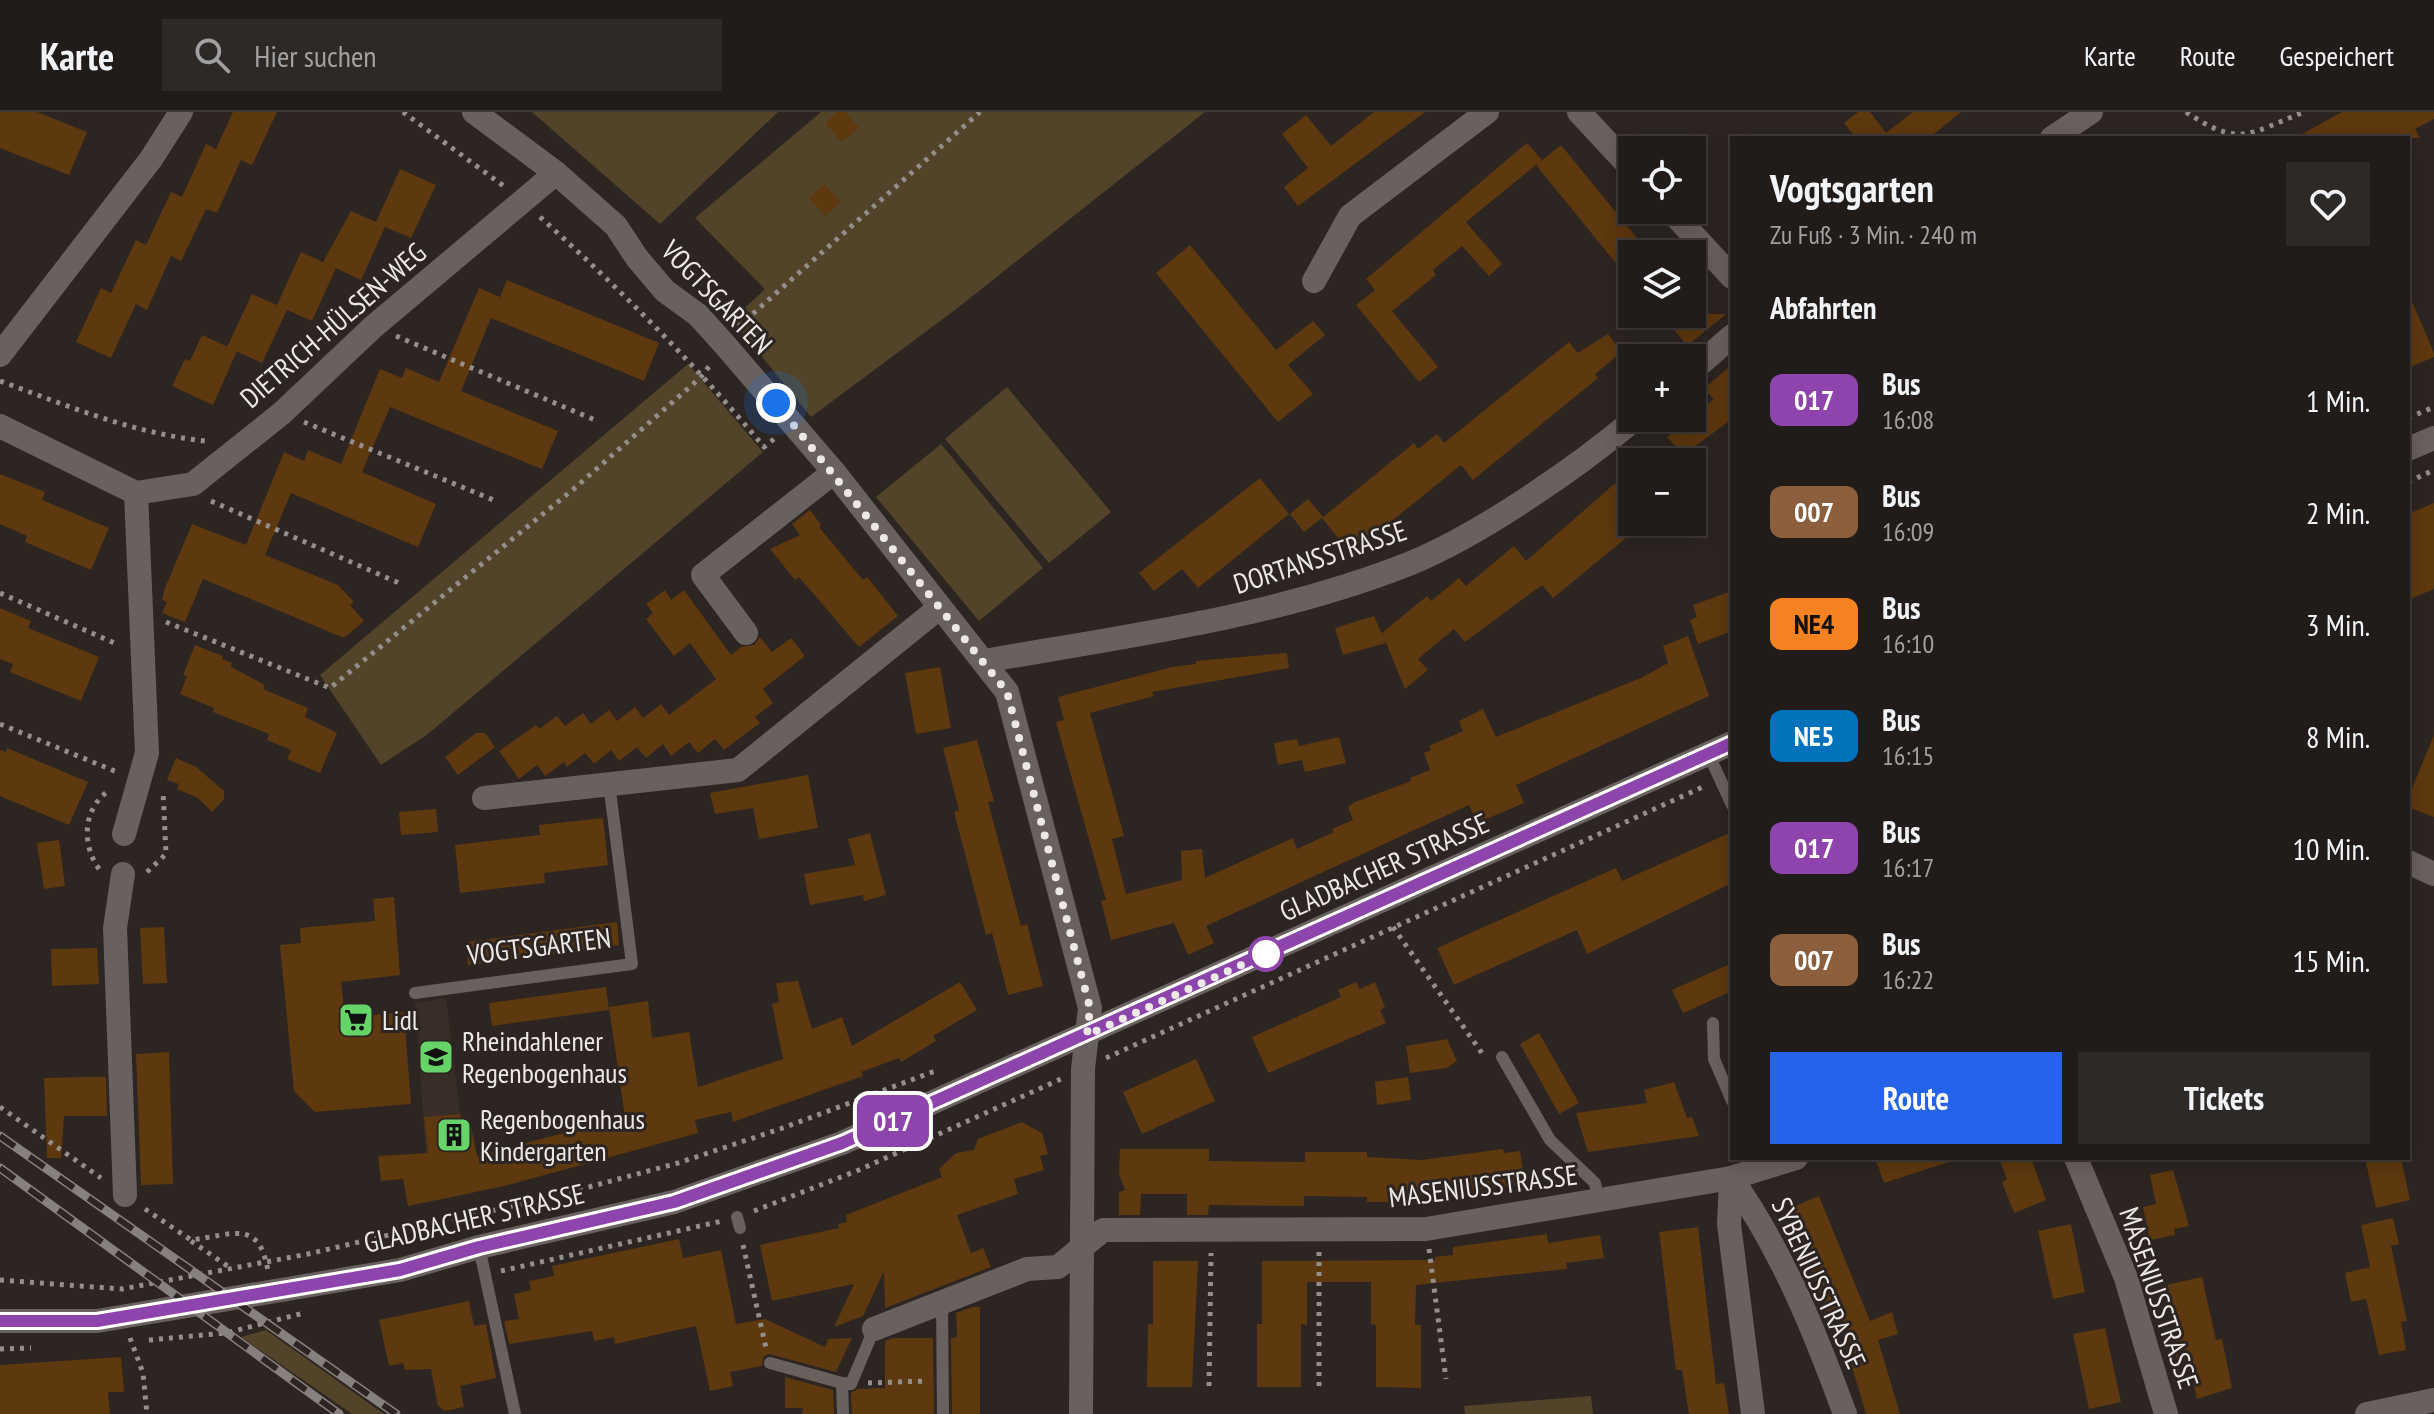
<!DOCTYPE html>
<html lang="de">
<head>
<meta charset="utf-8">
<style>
	body { margin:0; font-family:"PT Sans Narrow",sans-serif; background:#2d2927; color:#f1f3f6; height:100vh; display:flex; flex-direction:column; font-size:30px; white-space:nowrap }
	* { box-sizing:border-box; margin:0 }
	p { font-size:26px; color:#a2a1a2 }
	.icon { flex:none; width:44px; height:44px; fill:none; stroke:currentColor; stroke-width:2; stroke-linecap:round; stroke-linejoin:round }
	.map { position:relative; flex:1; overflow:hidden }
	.panel { position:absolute; left:1730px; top:24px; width:680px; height:1024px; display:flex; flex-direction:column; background:#211c1a; border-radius:0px; box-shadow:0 4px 20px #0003,0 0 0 2px #3e3a39 }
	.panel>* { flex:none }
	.badge { padding:0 16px; border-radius:12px; font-size:28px; line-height:52px }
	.fabs { position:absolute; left:1618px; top:24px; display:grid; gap:16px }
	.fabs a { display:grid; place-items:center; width:88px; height:88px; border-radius:0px; background:#211c1a; box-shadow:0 4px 20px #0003,0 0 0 2px #3e3a39; font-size:40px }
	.you { position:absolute; width:40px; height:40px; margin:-20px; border:6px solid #fff; border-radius:50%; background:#1a73e8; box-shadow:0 0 0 12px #1a73e833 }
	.map>.badge { position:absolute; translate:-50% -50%; box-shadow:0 0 0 4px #fff }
	h2 { padding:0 40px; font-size:30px; line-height:72px }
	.round { display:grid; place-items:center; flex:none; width:84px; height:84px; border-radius:0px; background:#2d2927 }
	.overview { display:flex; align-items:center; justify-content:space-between; height:136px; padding:0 40px }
	h1 { font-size:38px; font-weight:800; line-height:60px }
	.cta { display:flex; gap:16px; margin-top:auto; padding:16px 40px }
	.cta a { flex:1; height:92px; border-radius:0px; background:#2563eb; color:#fff; font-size:32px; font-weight:800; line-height:92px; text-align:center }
	.cta a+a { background:#2d2927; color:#f1f3f6 }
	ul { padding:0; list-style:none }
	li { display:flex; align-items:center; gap:24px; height:112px; padding:0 40px }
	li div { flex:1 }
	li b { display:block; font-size:30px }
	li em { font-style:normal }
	li .badge { min-width:88px; font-weight:700; text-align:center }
	header { display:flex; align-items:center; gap:48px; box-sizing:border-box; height:112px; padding:0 40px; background:#211c1a; border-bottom:2px solid #3e3a39 }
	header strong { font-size:38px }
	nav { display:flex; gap:44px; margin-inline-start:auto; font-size:28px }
	.search { width:560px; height:72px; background:#2d2927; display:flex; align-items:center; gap:20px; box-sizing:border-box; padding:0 28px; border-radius:0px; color:#a2a1a2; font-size:30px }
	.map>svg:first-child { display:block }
</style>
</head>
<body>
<header>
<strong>Karte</strong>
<div class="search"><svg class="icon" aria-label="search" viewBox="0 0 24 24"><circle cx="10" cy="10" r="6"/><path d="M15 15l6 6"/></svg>Hier suchen</div>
<nav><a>Karte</a><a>Route</a><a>Gespeichert</a></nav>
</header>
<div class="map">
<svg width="2434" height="1302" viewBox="0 0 2434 1302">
	<rect width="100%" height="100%" fill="#2c2522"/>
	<polygon fill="#392d27" points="446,886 462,1017 474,1081 435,1089 426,1042 415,891"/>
	<g fill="#524428">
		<polygon points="532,0 778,0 660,112"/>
		<polygon points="821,0 1205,0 955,198 811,305 732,208 765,177 695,106"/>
		<polygon points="688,252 763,340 428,622 381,653 320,563"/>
		<polygon points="1007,275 1111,400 1049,451 945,327"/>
		<polygon points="941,332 1043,456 979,509 876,385"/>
		<polygon points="266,1218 384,1302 352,1302 241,1225"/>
		<polygon points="1591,1284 1593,1302 1465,1302 1464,1294"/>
	</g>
	<g fill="#5e380f">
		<polygon points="0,0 37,0 87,20 69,63 0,36"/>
		<polygon points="233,0 277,0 252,53 241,48 217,101 206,97 181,149 171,144 147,198 136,192 111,246 76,230 101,176 111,181 136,128 146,133 171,80 182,85 206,32 216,37"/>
		<polygon points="838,0 846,0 859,16 842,30 825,11"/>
		<polygon points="1374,0 1425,0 1298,94 1284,75 1308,56 1282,22 1306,3 1331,34"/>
		<polygon points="1858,0 1870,0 1886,21 1913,0 1961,0 1929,26 1856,26 1844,11"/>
		<polygon points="2342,0 2434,0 2434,7 2415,17 2420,26 2295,26"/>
		<polygon points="1527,31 1542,48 1466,110 1502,152 1489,164 1462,134 1433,158 1436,163 1392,199 1438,255 1419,270 1356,193 1375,178 1366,167"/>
		<polygon points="1561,33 1650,142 1632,142 1632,171 1536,53"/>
		<polygon points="400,57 436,73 411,126 385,115 361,168 323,150 351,99 376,110"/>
		<polygon points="824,72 841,90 825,104 809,86"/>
		<polygon points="1190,133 1276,238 1313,209 1325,223 1288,253 1313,282 1278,310 1156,161"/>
		<polygon points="301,140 336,156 312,209 287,198 262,251 227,235 252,182 277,193"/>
		<polygon points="507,168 659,231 644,269 491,206 461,279 558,319 542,357 390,295 362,360 436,392 418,435 291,381 265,443 338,473 354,490 350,493 364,509 344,526 203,467 185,510 162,501 167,490 162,488 165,476 192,412 246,433 284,340 304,349 308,338 341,352 380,257 402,266 406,256 439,270 479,176 500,185"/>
		<polygon points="2408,180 2434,241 2434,245 2408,256"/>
		<polygon points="1669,202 1726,202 1687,234 1672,215 1676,211"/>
		<polygon points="1608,222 1622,240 1595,262 1598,266 1473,368 1461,353 1351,442 1322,406 1414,331 1418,337 1437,322 1444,331 1569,230 1578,241"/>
		<polygon points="202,223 237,239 213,293 172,274 185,247 190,249"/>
		<polygon points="1732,252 1732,307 1683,343 1667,325 1714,287 1704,277"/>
		<polygon points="0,362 45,380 42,388 109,416 91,458 25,430 27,424 0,412"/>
		<polygon points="1260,366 1289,402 1198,476 1182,457 1154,479 1139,461"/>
		<polygon points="1620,367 1632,382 1632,421 1553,486 1542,473 1465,530 1454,517 1418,547 1428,558 1405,577 1382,521 1427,484 1431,489 1459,466 1466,474 1514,434 1526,449"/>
		<polygon points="1308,387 1323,405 1304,420 1290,402"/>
		<polygon points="2434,391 2434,477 2408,488 2408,402"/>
		<polygon points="810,398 821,413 819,415 863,468 867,465 898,504 859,535 799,465 795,468 770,437 800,423 792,412"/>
		<polygon points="665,478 671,488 684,478 731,543 741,535 754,533 760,525 772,540 791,526 805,544 763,577 773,591 755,605 760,611 724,638 715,627 698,641 689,630 671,644 663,632 646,646 637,635 619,649 611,638 594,652 585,641 567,655 564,650 545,664 537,653 519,667 499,639 536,613 539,617 557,604 565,614 583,601 591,612 609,598 617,609 635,595 643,606 661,592 669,603 716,567 690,531 674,544 646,507 653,501 646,492"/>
		<polygon points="1732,479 1732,519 1698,532 1690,508 1697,505 1693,493"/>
		<polygon points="0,496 31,509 28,516 99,545 81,589 10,560 13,552 0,547"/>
		<polygon points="1374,504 1386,531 1343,543 1335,516"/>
		<polygon points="1688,524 1709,584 1516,673 1524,691 1477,711 1469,693 1206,814 1214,831 1188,843 1174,811 1111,828 1101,789 1106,788 1056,610 1064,608 1058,585 1172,555 1196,552 1196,549 1287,541 1289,556 1152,580 1154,584 1090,601 1124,724 1112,727 1126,782 1182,768 1181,739 1202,737 1205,766 1293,726 1297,737 1334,720 1332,717 1353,708 1348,695 1355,690 1411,669 1410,666 1430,658 1424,641 1431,638 1429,634 1463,619 1459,609 1483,597 1496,625 1643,565 1668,551 1663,534"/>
		<polygon points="195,533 223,544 222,547 232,551 231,555 265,573 263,577 308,596 305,605 337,621 320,661 287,647 291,638 267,628 269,622 213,600 214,596 180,582 187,564 183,563"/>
		<polygon points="940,555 951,616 916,622 905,561"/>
		<polygon points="476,621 485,621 495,635 458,663 445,645"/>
		<polygon points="2434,623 2434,705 2408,695 2408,686"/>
		<polygon points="1339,625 1346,651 1305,660 1302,648 1278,653 1274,631 1297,627 1299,634"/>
		<polygon points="977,628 994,689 988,690 1021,814 1027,812 1043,874 1008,883 992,821 986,823 970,761 954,700 959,698 943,636"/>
		<polygon points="7,636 88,670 69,713 0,684 0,638 6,640"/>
		<polygon points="176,646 196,655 224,679 224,687 212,700 198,686 177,677 179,672 167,668"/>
		<polygon points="808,663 818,716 759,727 753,696 715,702 710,681"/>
		<polygon points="436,697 438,720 401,723 399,700"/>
		<polygon points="603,706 608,753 544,761 545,771 460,781 455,733 540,723 539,713"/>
		<polygon points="1732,720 1732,771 1587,842 1577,818 1454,873 1437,836 1616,756 1622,769"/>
		<polygon points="870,721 886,783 864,789 863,783 810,793 804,762 855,753 848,727"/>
		<polygon points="59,728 65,774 44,777 37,731"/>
		<polygon points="394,785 400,863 341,870 345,906 404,900 411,992 315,1000 294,979 280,833 301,831 300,816 375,809 373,787"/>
		<polygon points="617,810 619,833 468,853 466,830"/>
		<polygon points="164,815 167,871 143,872 140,816"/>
		<polygon points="97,836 99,872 52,874 51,837"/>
		<polygon points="1732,851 1732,879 1683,901 1672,878"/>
		<polygon points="798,869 812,917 842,905 852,934 960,870 977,898 933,924 936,929 901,950 899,946 861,960 863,964 733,1010 731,1000 695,1008 698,1021 504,1074 408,1094 403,1067 381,1069 378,1044 428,1041 424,1005 460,1002 462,1018 471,1015 477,1044 625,1005 609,895 648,889 652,926 689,920 698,975 783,947 772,892 779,890 776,871"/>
		<polygon points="1356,870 1360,877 1375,870 1385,895 1380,898 1386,911 1268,961 1252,925 1341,885 1338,878"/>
		<polygon points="606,875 609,898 492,914 489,891"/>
		<polygon points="1539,921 1579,991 1559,1002 1520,932"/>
		<polygon points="1447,927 1457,949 1447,956 1410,961 1406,934"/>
		<polygon points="169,940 173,1072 141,1073 136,942"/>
		<polygon points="1196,947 1215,989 1142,1022 1123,980"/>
		<polygon points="82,965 106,965 107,1004 64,1004 61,1046 47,1046 44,966"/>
		<polygon points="1408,965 1411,988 1377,993 1375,970"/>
		<polygon points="1674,970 1687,1006 1692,1005 1699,1024 1588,1040 1576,1001 1647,991 1644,978"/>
		<polygon points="1022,1010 1042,1021 1048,1042 1040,1044 1044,1058 1014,1067 1018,1082 957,1103 971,1141 983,1136 991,1155 885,1196 884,1159 863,1204 834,1215 854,1172 772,1189 760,1133 839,1116 838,1112 847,1110 846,1103 942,1065 939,1057 956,1041 974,1038 978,1027"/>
		<polygon points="1120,1037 1209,1037 1209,1049 1305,1050 1305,1040 1367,1040 1367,1045 1422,1048 1503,1037 1504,1041 1520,1039 1525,1072 1409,1085 1409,1090 1367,1090 1367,1085 1304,1084 1304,1094 1209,1093 1208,1103 1187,1103 1187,1082 1141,1082 1140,1103 1119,1103 1119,1080 1125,1078 1119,1062"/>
		<polygon points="1875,1046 1948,1046 1949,1050 1884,1071"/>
		<polygon points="1999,1046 2031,1046 2046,1088 2014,1101 2002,1070 2007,1067"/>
		<polygon points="2365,1046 2401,1046 2410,1088 2376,1096"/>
		<polygon points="2173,1058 2189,1114 2174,1117 2175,1123 2150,1128 2143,1095 2156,1092 2150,1063"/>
		<polygon points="1819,1084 1870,1209 1892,1200 1898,1222 1878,1228 1900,1302 1866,1302 1837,1204 1830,1206 1786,1098"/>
		<polygon points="2393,1106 2399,1132 2391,1134 2407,1209 2401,1210 2406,1238 2379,1243 2366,1187 2351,1190 2345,1161 2370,1155 2361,1113"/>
		<polygon points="2071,1112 2085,1180 2053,1187 2038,1119"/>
		<polygon points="1698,1115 1716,1272 1724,1271 1729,1302 1689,1302 1682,1258 1676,1258 1659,1120"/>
		<polygon points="1547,1122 1548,1131 1600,1123 1604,1146 1566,1151 1567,1157 1416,1173 1415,1213 1421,1213 1421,1276 1376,1275 1376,1213 1371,1212 1371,1170 1307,1170 1307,1213 1301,1212 1301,1275 1257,1275 1257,1212 1262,1212 1262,1149 1435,1148 1435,1145 1453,1143 1453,1135"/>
		<polygon points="679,1127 683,1146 721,1138 736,1212 765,1207 825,1235 828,1227 852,1226 836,1260 769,1242 763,1245 762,1254 730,1260 733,1274 710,1279 696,1214 615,1232 614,1225 594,1229 592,1219 509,1232 504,1209 519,1207 514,1182 531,1178 529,1169 554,1164 552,1154"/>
		<polygon points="1153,1149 1198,1149 1192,1275 1147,1275 1148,1212 1153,1212"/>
		<polygon points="2202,1165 2216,1228 2222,1227 2232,1276 2197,1287 2188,1248 2177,1250 2172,1226 2178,1224 2166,1173"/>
		<polygon points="469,1189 474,1214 486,1212 496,1266 460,1274 464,1295 445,1299 438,1294 431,1257 405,1258 403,1251 389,1254 379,1208"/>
		<polygon points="972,1195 980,1195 980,1302 952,1302 951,1226 957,1225 956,1201"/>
		<polygon points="2105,1216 2121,1290 2089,1297 2073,1222"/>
		<polygon points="892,1226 933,1226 934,1302 852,1302 851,1281 858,1277 885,1276 885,1229"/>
		<polygon points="121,1245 124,1280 108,1280 110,1302 0,1302 0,1253"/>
		<polygon points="785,1265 833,1278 834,1302 802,1302 803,1296 785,1296"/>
	</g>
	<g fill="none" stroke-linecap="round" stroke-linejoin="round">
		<g stroke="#948f8d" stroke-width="5" stroke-dasharray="4 6" stroke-linecap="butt">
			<polyline points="403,0 505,75"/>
			<path d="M2186,0C2240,36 2248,22 2304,0"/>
			<path d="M540,105C621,178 695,252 764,335L774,327"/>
			<polyline points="738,215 980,0"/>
			<polyline points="396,224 595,308"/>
			<path d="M0,269C68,294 132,321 205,329L208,327"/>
			<polyline points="2408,306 2434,295"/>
			<polyline points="304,310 496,389"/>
			<polyline points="2408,370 2434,358"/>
			<polyline points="211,389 399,471"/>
			<polyline points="0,481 119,533"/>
			<polyline points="166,510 330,576 576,375 700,266 711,252"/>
			<polyline points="0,612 117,660"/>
			<path d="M99,757C81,732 83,695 110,678"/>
			<polyline points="147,760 166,742 163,679"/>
			<polyline points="1393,815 1484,944"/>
			<polyline points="1106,946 1705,674"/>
			<polyline points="0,995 101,1066"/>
			<path d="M145,1097L191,1128C233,1123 259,1106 268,1159"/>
			<polyline points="754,1099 859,1058 1061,967"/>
			<polyline points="191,1129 229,1155"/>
			<polyline points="743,1133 766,1236"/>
			<polyline points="1429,1137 1446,1267"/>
			<polyline points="1319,1140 1319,1275"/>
			<polyline points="501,1159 722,1109"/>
			<polyline points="0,1168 122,1177 308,1142 559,1083 678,1051 780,1017 938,958"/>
			<polyline points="130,1226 143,1261 147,1302"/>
			<polyline points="149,1228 226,1221 304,1201"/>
			<polyline points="0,1237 31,1236"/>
			<polyline points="868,1271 926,1269"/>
			<polyline points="1209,1274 1211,1141"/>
		</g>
		<g stroke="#69615e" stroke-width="12">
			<polyline points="1708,641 1732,693"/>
			<polyline points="415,881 632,852 609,671"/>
			<polyline points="1713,911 1714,947 1732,989"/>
			<polyline points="1502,945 1550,1028 1595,1071 1599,1090"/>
			<polyline points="737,1105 740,1116"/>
			<polyline points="479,1135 515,1302"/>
			<polyline points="942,1190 943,1302"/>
			<polyline points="770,1251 842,1271"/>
			<polyline points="843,1302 842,1271 851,1272 874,1217"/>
		</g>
		<g stroke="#69615e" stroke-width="24">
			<polyline points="474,0 556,61 616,114 637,146 665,179 698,203 725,233 834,360 1007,580 1090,896 1083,957 1081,1302"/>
			<polyline points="1579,0 1632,57"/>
			<polyline points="2052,26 2091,0"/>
			<polyline points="1670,98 1732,165"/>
			<polyline points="1314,169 1350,104 1487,0"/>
			<polyline points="0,243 151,47 181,0"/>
			<polyline points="1692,259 1732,224"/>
			<polyline points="0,314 136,381 193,372 282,301 373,215 556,61"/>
			<polyline points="746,521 703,463 834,360"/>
			<path d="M984,549C1127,524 1276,505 1411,451C1481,422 1578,355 1636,306"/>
			<polyline points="484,686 738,658 939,496"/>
			<polyline points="124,722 147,641 136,381"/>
			<polyline points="2408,750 2434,762"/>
			<polyline points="123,762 115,816 125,1083"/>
			<polyline points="2076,1046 2126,1166 2166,1302"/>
			<path d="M1731,1066C1782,1138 1815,1220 1845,1302"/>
			<polyline points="1731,1066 1729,1112 1753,1302"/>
			<polyline points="874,1217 1027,1157 1058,1155 1103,1118 1426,1117 1731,1066 1796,1046"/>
			<polyline points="2367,1302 2434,1288"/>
		</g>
		<g stroke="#69615e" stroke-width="24">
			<polyline points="2408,337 2434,326"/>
			<polyline points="0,1209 97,1209 400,1158 479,1135 674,1090 842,1031 1732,631"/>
		</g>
		<defs>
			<g id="rail">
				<polyline points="0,1024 396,1302"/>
				<polyline points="0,1056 339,1302"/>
			</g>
		</defs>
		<use href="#rail" stroke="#86807e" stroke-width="9"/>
		<use href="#rail" stroke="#2c2522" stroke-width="6" stroke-dasharray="18" stroke-linecap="butt"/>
	</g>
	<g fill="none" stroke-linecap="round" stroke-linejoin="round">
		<defs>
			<polyline id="line" points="0,1209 97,1209 400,1158 479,1135 674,1090 842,1031 1732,631"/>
		</defs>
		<use href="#line" stroke="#fff" stroke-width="18"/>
		<use href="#line" stroke="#8e44ad" stroke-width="12"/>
		<polyline stroke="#ece8e6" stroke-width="8" stroke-dasharray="0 14.4" points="776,291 1007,580 1090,896 1087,923 1266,842"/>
	</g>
	<defs>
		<symbol id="supermarket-square" viewBox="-11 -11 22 22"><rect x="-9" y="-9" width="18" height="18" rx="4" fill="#66d467" stroke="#2c2522"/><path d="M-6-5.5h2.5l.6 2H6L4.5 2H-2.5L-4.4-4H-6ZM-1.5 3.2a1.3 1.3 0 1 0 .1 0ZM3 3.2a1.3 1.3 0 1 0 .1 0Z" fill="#111"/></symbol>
		<symbol id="school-square" viewBox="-11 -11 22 22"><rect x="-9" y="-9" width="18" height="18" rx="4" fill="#66d467" stroke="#2c2522"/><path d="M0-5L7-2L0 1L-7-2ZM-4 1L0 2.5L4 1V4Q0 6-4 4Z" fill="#111"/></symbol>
		<symbol id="building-square" viewBox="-11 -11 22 22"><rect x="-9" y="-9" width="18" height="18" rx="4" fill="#66d467" stroke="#2c2522"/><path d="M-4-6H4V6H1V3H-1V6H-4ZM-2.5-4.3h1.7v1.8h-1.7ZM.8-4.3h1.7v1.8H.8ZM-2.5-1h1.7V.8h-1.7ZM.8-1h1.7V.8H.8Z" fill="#111"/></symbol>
	</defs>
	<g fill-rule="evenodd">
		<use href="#supermarket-square" x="336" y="888" width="40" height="40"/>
		<use href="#school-square" x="416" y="925" width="40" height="40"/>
		<use href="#building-square" x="434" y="1003" width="40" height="40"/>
	</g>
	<circle fill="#fff" stroke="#8e44ad" stroke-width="4" cx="1266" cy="842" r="16"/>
	<g text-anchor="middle" stroke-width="6" stroke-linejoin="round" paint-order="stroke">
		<g font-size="28" fill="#ece8e6" stroke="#2c2522">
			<text transform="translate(717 185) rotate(46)" y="10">VOGTSGARTEN</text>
			<text transform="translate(333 213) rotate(-41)" y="10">DIETRICH-HÜLSEN-WEG</text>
			<text transform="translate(1320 445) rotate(-18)" y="10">DORTANSSTRASSE</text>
			<text transform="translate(1384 755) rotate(-24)" y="10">GLADBACHER STRASSE</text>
			<text transform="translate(539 834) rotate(-7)" y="10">VOGTSGARTEN</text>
			<text transform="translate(1483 1074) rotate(-7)" y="10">MASENIUSSTRASSE</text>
			<text transform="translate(474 1106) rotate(-13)" y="10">GLADBACHER STRASSE</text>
			<text transform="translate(1819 1171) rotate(65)" y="10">SYBENIUSSTRASSE</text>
			<text transform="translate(2159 1186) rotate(71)" y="10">MASENIUSSTRASSE</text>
		</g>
		<g font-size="28" fill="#ece8e6" stroke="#2c2522" text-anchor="start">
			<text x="382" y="918">Lidl</text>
			<text x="462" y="939">Rheindahlener<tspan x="462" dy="32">Regenbogenhaus</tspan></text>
			<text x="480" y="1017">Regenbogenhaus<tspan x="480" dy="32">Kindergarten</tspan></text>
		</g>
	</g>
</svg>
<div class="fabs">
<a><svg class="icon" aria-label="locate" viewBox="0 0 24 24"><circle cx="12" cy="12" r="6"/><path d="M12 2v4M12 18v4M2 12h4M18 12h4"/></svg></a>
<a><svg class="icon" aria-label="layers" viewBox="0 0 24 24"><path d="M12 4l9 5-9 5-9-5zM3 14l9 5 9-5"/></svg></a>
<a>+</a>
<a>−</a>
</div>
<div class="you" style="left:776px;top:291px"></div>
<b class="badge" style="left:893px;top:1009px;background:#8e44ad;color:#fff">017</b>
<section class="panel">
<div class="overview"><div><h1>Vogtsgarten</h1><p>Zu Fuß · 3 Min. · 240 m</p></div><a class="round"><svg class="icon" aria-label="heart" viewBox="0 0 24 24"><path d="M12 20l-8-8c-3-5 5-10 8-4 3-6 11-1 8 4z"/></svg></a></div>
<h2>Abfahrten</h2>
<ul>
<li><span class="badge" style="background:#8e44ad;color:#fff">017</span><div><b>Bus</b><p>16:08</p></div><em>1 Min.</em></li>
<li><span class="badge" style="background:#8b5e3c;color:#fff">007</span><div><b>Bus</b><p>16:09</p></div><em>2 Min.</em></li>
<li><span class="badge" style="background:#f58220;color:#111">NE4</span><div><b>Bus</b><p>16:10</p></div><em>3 Min.</em></li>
<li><span class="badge" style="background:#0072bc;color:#fff">NE5</span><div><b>Bus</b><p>16:15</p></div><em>8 Min.</em></li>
<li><span class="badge" style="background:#8e44ad;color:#fff">017</span><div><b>Bus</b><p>16:17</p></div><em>10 Min.</em></li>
<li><span class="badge" style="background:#8b5e3c;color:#fff">007</span><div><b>Bus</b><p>16:22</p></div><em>15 Min.</em></li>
</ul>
<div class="cta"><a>Route</a><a>Tickets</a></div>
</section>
</div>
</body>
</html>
